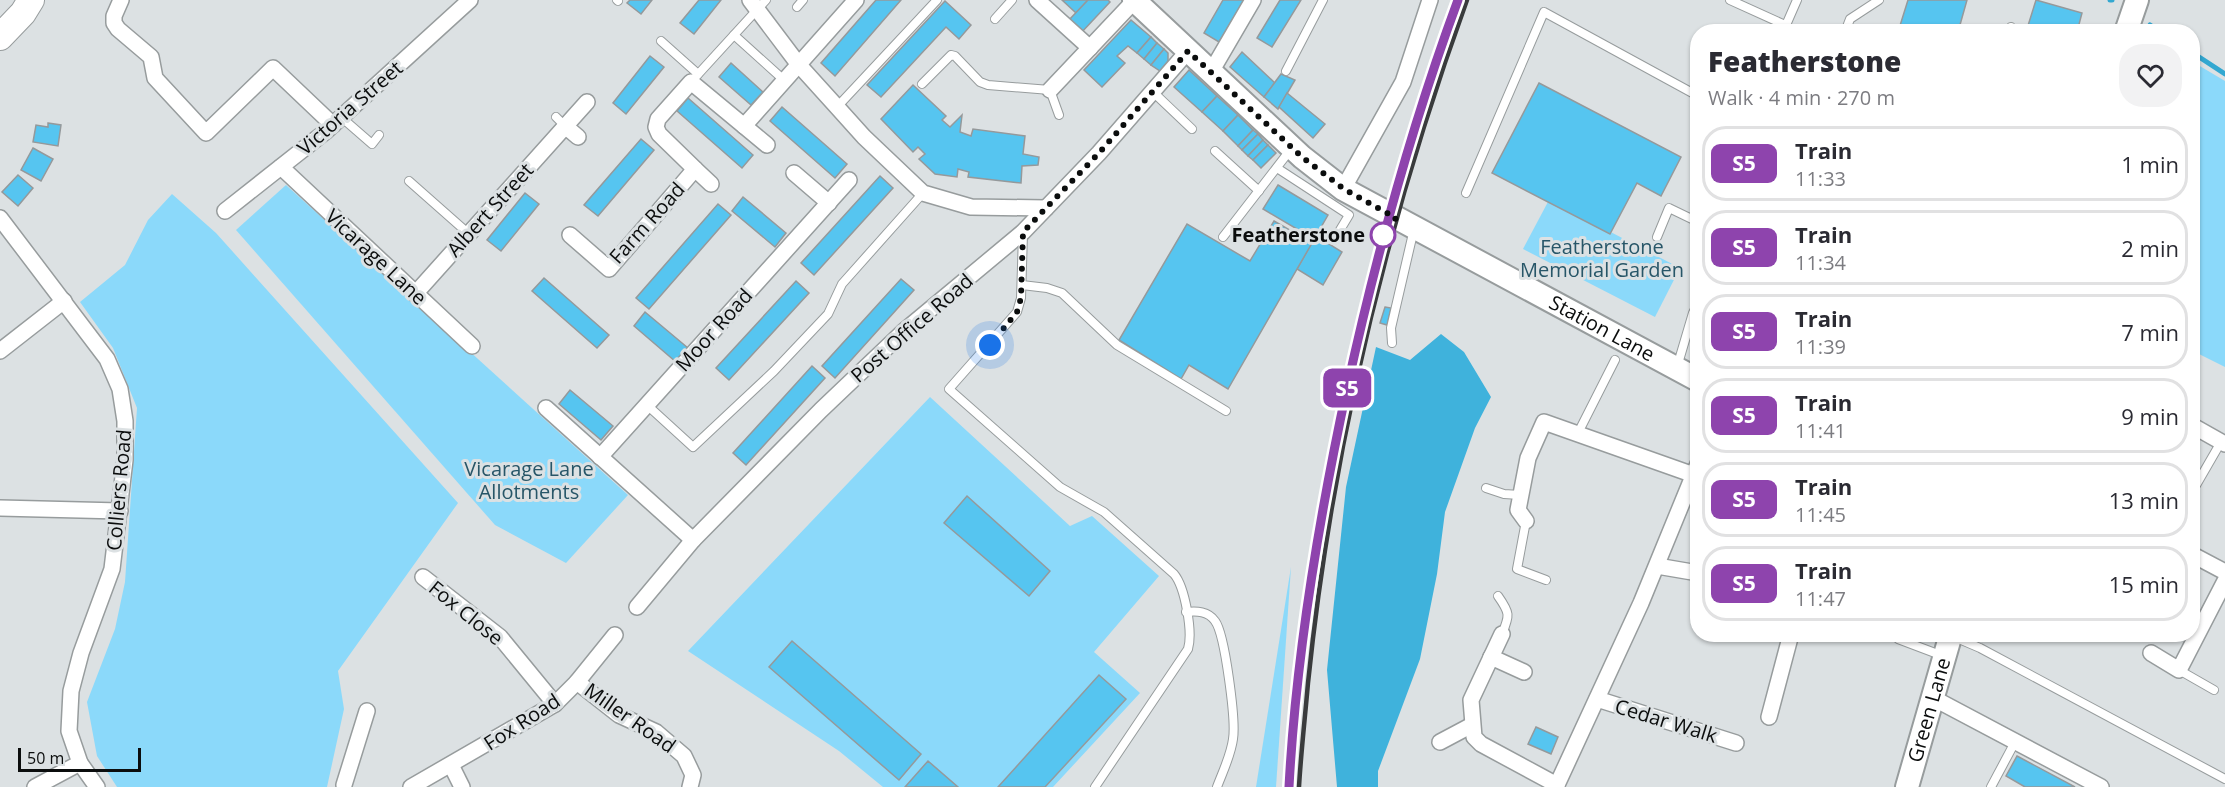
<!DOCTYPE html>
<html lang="en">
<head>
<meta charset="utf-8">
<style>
	body { margin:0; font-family:"Open Sans",sans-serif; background:#f2f2f3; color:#2b2b33; height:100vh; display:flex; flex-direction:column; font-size:22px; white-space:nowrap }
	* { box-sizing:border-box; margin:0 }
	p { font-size:20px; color:#7c7c81 }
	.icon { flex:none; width:33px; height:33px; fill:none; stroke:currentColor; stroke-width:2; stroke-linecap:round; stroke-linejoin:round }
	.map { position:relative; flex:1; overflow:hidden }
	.panel { position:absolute; left:1690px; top:24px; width:510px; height:618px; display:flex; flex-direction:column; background:#fff; border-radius:24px; box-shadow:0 2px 4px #0004 }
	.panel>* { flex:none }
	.badge { padding:0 12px; border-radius:9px; font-size:21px; line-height:39px }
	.scale { position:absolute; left:18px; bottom:15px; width:123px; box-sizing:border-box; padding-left:6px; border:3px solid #0b0d0d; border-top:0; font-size:16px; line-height:21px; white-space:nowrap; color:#0b0d0d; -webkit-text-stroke:4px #dce1e3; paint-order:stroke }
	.you { position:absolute; width:30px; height:30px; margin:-15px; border:4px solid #fff; border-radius:50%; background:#1a73e8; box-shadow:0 0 0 9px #1a73e833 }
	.map>.badge { position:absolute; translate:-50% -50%; box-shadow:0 0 0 3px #fff }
	.round { display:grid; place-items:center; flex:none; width:63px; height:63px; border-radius:24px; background:#f2f2f3 }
	.summary { display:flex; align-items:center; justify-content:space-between; height:102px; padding:0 18px }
	h1 { font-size:28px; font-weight:800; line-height:45px }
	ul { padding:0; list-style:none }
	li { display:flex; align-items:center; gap:18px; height:75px; margin:0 12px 9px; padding:0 6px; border:3px solid #e1e1e2; border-radius:24px }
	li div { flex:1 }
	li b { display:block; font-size:22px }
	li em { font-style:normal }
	li .badge { min-width:66px; font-weight:700; text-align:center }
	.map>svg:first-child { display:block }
</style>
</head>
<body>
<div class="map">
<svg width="2225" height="787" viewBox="0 0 2225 787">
	<rect width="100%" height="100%" fill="#dce1e3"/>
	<g fill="#8bd9fa">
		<polygon points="2193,62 2225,81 2225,367 2193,351"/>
		<polygon points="286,185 628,495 566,563 495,525 236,230"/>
		<polygon points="172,194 216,233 458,503 338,671 344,709 327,787 117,787 97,756 87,702 115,629 125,582 137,408 113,348 80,302 125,265 148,220"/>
		<polygon points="1549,200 1680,268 1655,317 1523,249"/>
		<polygon points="930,397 1070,526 1092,516 1159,576 1094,652 1140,693 1053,787 883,787 839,751 688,651"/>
		<polygon points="1291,567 1276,787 1256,787"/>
	</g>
	<polygon fill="#3fb2dc" points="1441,334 1464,352 1491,397 1475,428 1445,512 1437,574 1420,659 1378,771 1378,787 1337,787 1327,670 1346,487 1376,347 1410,360"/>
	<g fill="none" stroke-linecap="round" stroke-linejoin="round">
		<g stroke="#33a8d1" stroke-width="5">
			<polyline points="2110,0 2112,0"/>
			<polyline points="2150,25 2160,32"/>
			<polyline points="2193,53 2225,74"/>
		</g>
	</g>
	<g fill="#56c5f0" stroke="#95999b" stroke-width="1.5">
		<polygon points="630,0 652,0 641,14 627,3"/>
		<polygon points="699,0 721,0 694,34 680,23"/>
		<polygon points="876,0 901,0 835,76 821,63"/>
		<polygon points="1062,0 1088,0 1076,13"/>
		<polygon points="1088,0 1108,0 1110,2 1081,33 1068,21"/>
		<polygon points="1223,0 1244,0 1219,42 1204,33"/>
		<polygon points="1280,0 1301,0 1272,47 1257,38"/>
		<polygon points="1908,0 1967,0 1958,32 1898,32"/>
		<polygon points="2036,0 2082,13 2077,32 2026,32"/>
		<polygon points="945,1 971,25 959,39 946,27 881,97 867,85"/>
		<polygon points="1131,20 1151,37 1137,53 1128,46 1117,56 1125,63 1102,87 1084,70"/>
		<polygon points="1151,37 1157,43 1144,59 1137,53"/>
		<polygon points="1157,43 1164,49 1151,65 1144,59"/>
		<polygon points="1164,49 1168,53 1168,61 1160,71 1151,65"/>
		<polygon points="1242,52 1275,83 1264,97 1230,67"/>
		<polygon points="650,56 664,67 626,114 613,103"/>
		<polygon points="731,63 763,92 751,105 719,77"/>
		<polygon points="1189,70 1217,96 1202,112 1174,87"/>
		<polygon points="1281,74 1295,80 1278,109 1264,97"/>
		<polygon points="1539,83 1681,157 1661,196 1637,183 1610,234 1492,173"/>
		<polygon points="913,85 946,116 942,120 950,127 962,115 960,132 971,136 973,129 1025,136 1023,154 1039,157 1038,165 1022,166 1021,183 968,177 969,172 958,169 957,177 935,174 919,159 925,154 918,147 913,152 881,119"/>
		<polygon points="1287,93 1325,124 1313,138 1279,107"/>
		<polygon points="1217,96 1238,115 1223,131 1202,112"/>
		<polygon points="688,98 753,155 742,168 677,111"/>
		<polygon points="782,107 847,164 835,178 770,121"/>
		<polygon points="1238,115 1253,130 1238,146 1223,131"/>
		<polygon points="48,123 61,125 58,146 33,142 36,125 48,127"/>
		<polygon points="1253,130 1258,134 1242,150 1238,146"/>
		<polygon points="1258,134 1263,140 1248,156 1242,150"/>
		<polygon points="641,139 654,150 598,216 584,205"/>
		<polygon points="1263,140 1268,145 1253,160 1248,156"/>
		<polygon points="1268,145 1276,153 1261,168 1253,160"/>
		<polygon points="33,148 53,159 41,181 21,170"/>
		<polygon points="18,175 33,188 18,206 2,192"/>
		<polygon points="880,176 893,188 814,275 801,263"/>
		<polygon points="1278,185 1328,215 1316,236 1342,252 1323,285 1297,269 1314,239 1263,209"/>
		<polygon points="525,193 539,204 501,251 487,240"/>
		<polygon points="743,197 786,233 775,247 732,211"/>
		<polygon points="718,204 731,215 649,309 636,298"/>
		<polygon points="1274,221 1312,243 1228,389 1189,365 1181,379 1119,340 1187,224 1250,261"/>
		<polygon points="544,278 609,335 597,348 532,291"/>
		<polygon points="901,279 914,290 835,378 822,366"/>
		<polygon points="796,281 809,293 729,380 716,368"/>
		<polygon points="1385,307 1391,308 1387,325 1380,323"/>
		<polygon points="645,312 688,348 676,362 634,326"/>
		<polygon points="812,366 825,378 746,465 733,453"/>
		<polygon points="570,390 613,426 601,440 559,404"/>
		<polygon points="967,496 1050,571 1029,596 944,523"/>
		<polygon points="792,641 921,754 899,780 769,667"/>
		<polygon points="1099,675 1126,699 1045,787 998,787"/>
		<polygon points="1536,727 1558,737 1551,754 1528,744"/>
		<polygon points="2017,756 2075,787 2025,787 2006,776"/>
		<polygon points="928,761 958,787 905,787"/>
	</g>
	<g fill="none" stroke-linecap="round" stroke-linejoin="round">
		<defs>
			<g id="lane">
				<polyline points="617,0 618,1"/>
				<polyline points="1730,0 1785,25"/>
				<polyline points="797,7 803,0"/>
				<polyline points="995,19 1012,0"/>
				<polyline points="1783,32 1797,0"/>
				<polyline points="1845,32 1850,19 1879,0"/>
				<polyline points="2010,32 2011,27"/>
				<polyline points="734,35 785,81"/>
				<polyline points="661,41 698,74"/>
				<polyline points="1286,71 1323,0"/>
				<polyline points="691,82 766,0"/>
				<polyline points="922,84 951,55 955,56 980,82 988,85 1050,90 1059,115"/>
				<polyline points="1152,91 1192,129"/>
				<polyline points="837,107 937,0"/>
				<polyline points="341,117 372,144 379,135"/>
				<polyline points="556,117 565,126"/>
				<polyline points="1215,151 1259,191"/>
				<polyline points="1277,168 1349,215 1334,240"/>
				<polyline points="409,181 469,234"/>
				<polyline points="1466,193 1544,12 1698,96"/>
				<path d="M1023,234L1021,298L1017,312L949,389L1060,487L1104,512L1174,574C1185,587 1193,632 1188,649L1095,787"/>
				<polyline points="1223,237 1291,149"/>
				<polyline points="1657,237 1669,208 1698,222"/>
				<polyline points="1022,285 1047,288 1062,293 1117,345 1226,411"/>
				<polyline points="1392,343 1391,328 1414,229"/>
				<polyline points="1677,367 1693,313 1698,303"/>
				<polyline points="647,405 693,447 774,371 828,314 842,284 923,193"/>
				<polyline points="1578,433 1615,360"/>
				<polyline points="2195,487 2221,442"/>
				<polyline points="1486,488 1504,494 1520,495"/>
				<polyline points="1526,521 1517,569 1546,580"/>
				<path d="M1498,596C1510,613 1510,615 1502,634"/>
				<path d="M1186,612C1197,611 1208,611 1215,621C1225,634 1236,721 1233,739C1231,755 1223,771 1217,787"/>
				<polyline points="1952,636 1980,648 2225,779"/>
				<polyline points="1898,639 1943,656"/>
				<polyline points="2179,670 2214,690"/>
				<polyline points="1991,787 2015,742"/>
			</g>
			<g id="street">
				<polyline points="121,0 114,16 114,23 118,29 151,57 155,78 206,133 273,68 333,125"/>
				<polyline points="750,0 799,65 837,107 864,137 923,193 971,207 1046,208"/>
				<polyline points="1037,0 1090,48"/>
				<polyline points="1211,72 1253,0"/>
				<polyline points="1050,90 1135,0"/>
				<polyline points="565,126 578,137"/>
				<polyline points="744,126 856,0"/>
				<polyline points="281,167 472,346"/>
				<polyline points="695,169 711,184"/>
				<polyline points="794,173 829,203"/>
				<polyline points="1343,189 1403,82 1430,0"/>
				<polyline points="225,211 325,132 470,0"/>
				<polyline points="0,218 107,359 120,389 125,421 125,460 112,569 81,653 71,691 69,731 80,763 97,787"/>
				<polyline points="570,235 609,269 695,169 659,134 656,127 658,119 691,82 767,145"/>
				<polyline points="415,294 587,102"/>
				<polyline points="0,351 64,301"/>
				<polyline points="546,408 693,540"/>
				<polyline points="2193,426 2225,444"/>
				<polyline points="600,457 849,180"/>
				<polyline points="0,508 120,511"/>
				<polyline points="1526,521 1518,510 1528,458 1544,422 1694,475"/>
				<polyline points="2193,555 2225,572"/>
				<polyline points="1657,566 1698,573"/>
				<polyline points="423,577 500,637 555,704"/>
				<polyline points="637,607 693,540 821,410 903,332 1023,232 1099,153 1188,51"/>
				<polyline points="1502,634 1471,700 1474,737 1481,744 1557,785"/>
				<polyline points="2151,653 2179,670 2225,581"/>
				<polyline points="1491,657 1524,672"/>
				<polyline points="577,682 619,715 656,732 684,756 693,775 690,787"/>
				<polyline points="1933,698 2101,787"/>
				<polyline points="1597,699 1736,743"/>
				<polyline points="1769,717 1791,634"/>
				<polyline points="1440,742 1472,725"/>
				<polyline points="451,765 462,787"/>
				<polyline points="344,785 367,711"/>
				<polyline points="35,787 80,763"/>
				<polyline points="411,787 555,704 577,682 615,635"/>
				<polyline points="1556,787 1641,603 1698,464"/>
			</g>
			<g id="secondary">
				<path id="s1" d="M1134,0L1302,157L1343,189L1698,380"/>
				<polyline points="2126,32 2137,0"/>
				<path id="s2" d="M1907,787L1951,634"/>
			</g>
			<polyline id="primary" points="0,37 23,13 31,0"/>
		</defs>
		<use href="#lane" stroke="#979c9d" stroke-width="10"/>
		<use href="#street" stroke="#979c9d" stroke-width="18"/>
		<use href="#secondary" stroke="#979c9d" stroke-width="26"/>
		<use href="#primary" stroke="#979c9d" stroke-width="28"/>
		<use href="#lane" stroke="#fff" stroke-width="8"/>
		<use href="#street" stroke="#fff" stroke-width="15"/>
		<use href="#secondary" stroke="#fff" stroke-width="22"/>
		<use href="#primary" stroke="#fff" stroke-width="26"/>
		<g stroke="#393b3c" stroke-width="4.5">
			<polyline points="1385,226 1432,68 1452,14"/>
			<polyline points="1289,787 1310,587"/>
			<path d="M1299,787C1301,752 1305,718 1308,683C1332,450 1387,220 1467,0"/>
		</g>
	</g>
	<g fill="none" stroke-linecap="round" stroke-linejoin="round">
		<defs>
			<path id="line" d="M1289,787C1296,654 1319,518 1347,388C1376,256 1411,127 1458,0"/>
		</defs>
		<use href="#line" stroke="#fff" stroke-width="14"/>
		<use href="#line" stroke="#8e44ad" stroke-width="9"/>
		<polyline stroke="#0b0d0d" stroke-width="6" stroke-dasharray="0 10.8" points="990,345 1017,312 1021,298 1023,232 1099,153 1188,51 1302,157 1344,189 1396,218 1383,235"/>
	</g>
	<circle fill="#fff" stroke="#8e44ad" stroke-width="3" cx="1383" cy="235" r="12"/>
	<g text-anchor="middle" stroke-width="6" stroke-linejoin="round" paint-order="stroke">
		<g font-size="20" fill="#0b0d0d" stroke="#dce1e3">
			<text transform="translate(350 108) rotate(-41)" y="7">Victoria Street</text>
			<text transform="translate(490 210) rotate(-48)" y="7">Albert Street</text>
			<text transform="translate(647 223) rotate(-48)" y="7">Farm Road</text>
			<text transform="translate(376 257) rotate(43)" y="7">Vicarage Lane</text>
			<text transform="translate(912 328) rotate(-41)" y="7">Post Office Road</text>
			<text dy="7" stroke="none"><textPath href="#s1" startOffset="576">Station Lane</textPath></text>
			<text transform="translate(714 330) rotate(-48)" y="7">Moor Road</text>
			<text transform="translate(119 490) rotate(-85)" y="7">Colliers Road</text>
			<text transform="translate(466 613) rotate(39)" y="7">Fox Close</text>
			<text dy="7" stroke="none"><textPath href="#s2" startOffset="80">Green Lane</textPath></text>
			<text transform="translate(630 718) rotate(35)" y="7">Miller Road</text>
			<text transform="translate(1666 721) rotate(17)" y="7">Cedar Walk</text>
			<text transform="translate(522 722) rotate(-33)" y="7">Fox Road</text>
		</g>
		<g font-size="20" font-weight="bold" fill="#0b0d0d" stroke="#dce1e3" text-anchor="end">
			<text x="1365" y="242">Featherstone</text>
		</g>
		<g font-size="20" fill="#275668" stroke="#dce1e3">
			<text x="1602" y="254">Featherstone<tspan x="1602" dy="23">Memorial Garden</tspan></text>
			<text x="529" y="476">Vicarage Lane<tspan x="529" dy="23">Allotments</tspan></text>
		</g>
	</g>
</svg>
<div class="scale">50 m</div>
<div class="you" style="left:990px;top:345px"></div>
<b class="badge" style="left:1347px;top:388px;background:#8e44ad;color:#fff">S5</b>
<section class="panel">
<div class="summary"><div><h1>Featherstone</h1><p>Walk · 4 min · 270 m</p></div><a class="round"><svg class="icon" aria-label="heart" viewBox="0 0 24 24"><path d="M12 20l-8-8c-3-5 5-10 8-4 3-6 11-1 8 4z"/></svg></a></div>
<ul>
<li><span class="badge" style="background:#8e44ad;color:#fff">S5</span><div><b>Train</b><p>11:33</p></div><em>1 min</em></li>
<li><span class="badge" style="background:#8e44ad;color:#fff">S5</span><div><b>Train</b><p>11:34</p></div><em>2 min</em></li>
<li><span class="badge" style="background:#8e44ad;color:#fff">S5</span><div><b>Train</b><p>11:39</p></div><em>7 min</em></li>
<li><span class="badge" style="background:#8e44ad;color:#fff">S5</span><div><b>Train</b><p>11:41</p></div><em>9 min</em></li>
<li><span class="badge" style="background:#8e44ad;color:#fff">S5</span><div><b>Train</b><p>11:45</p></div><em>13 min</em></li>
<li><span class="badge" style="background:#8e44ad;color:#fff">S5</span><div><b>Train</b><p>11:47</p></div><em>15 min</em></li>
</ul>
</section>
</div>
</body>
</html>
